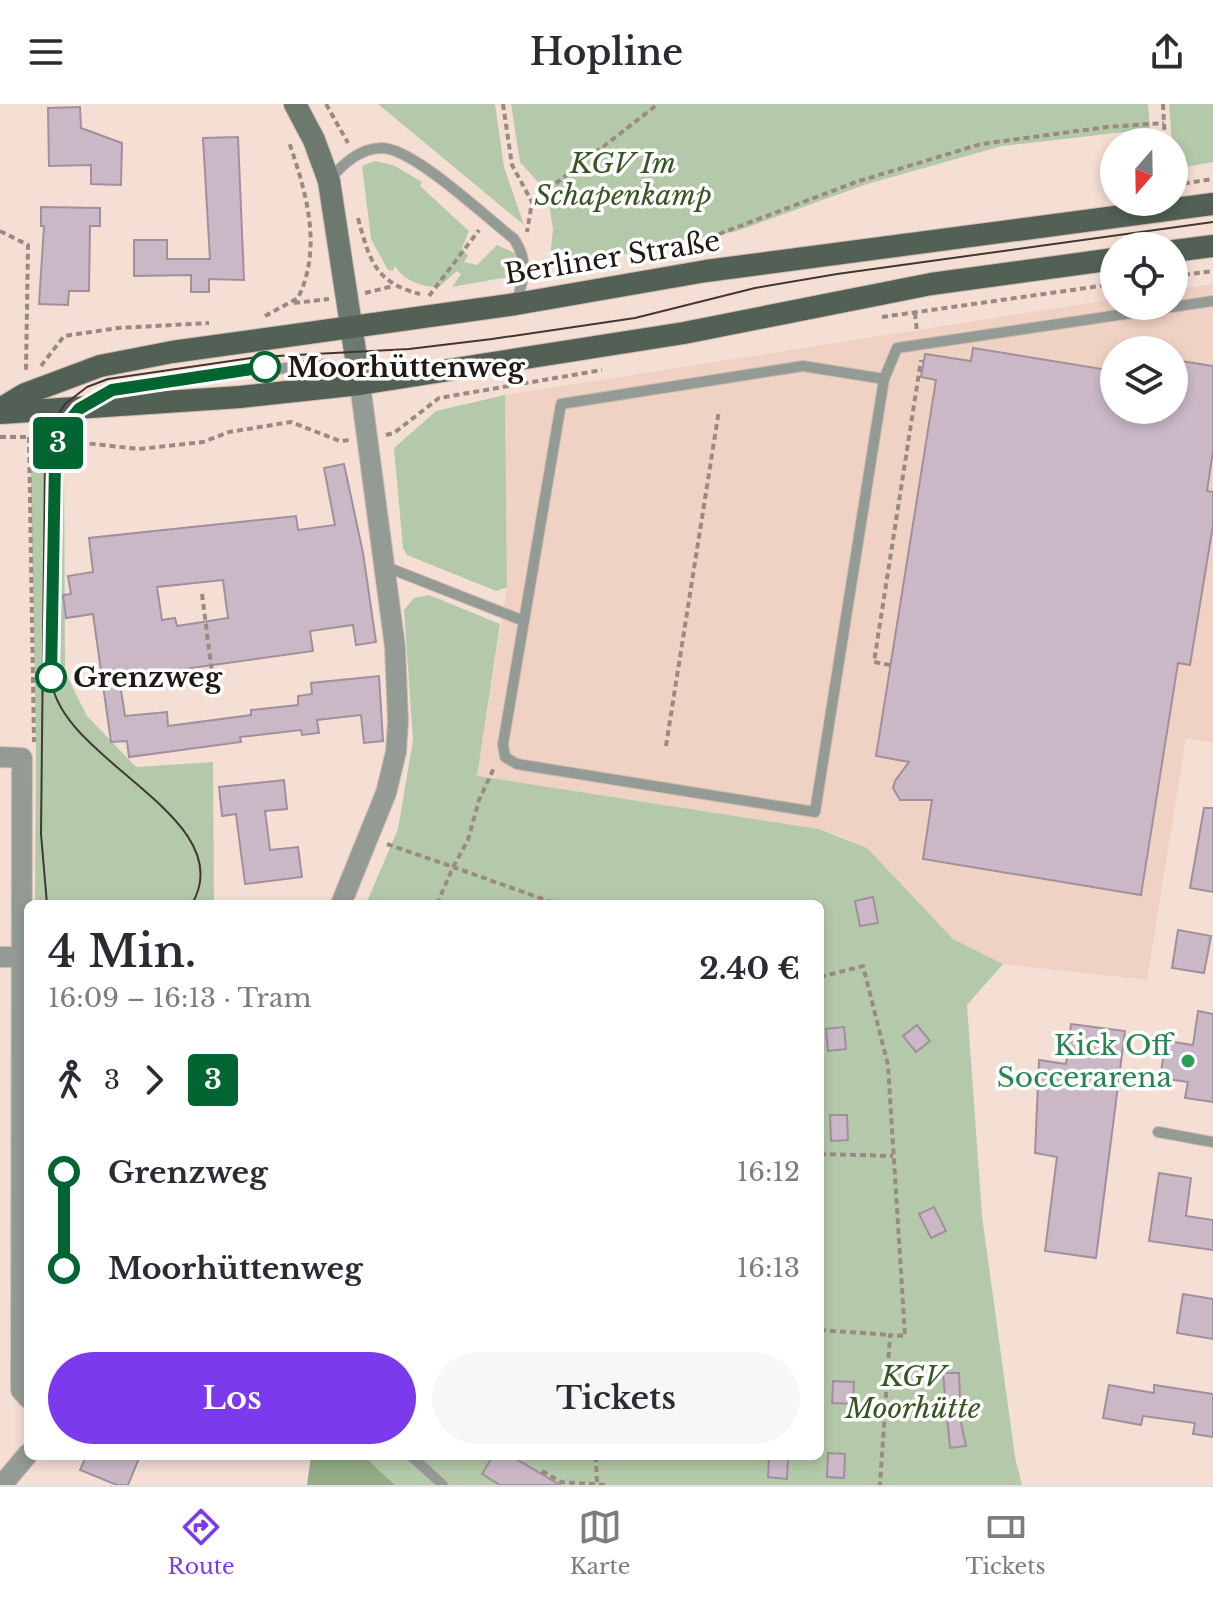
<!DOCTYPE html>
<html lang="de">
<head>
<meta charset="utf-8">
<style>
	body { margin:0; font-family:"Libre Baskerville",serif; background:#f7f7f7; color:#2b2b33; height:100vh; display:flex; flex-direction:column; font-size:30px; white-space:nowrap }
	* { box-sizing:border-box; margin:0 }
	p { font-size:26px; color:#7c7c81 }
	.icon { flex:none; width:44px; height:44px; fill:none; stroke:currentColor; stroke-width:2; stroke-linecap:round; stroke-linejoin:round }
	.map { position:relative; flex:1; overflow:hidden }
	.panel { position:absolute; left:24px; top:796px; width:800px; height:560px; display:flex; flex-direction:column; background:#fff; border-radius:12px; box-shadow:0 4px 12px #0003 }
	.panel>* { flex:none }
	.badge { padding:0 16px; border-radius:6px; font-size:28px; line-height:52px }
	.needle { width:52px; rotate:200deg }
	.tools { position:absolute; left:1100px; top:24px; display:grid; gap:16px }
	.tools a { display:grid; place-items:center; width:88px; height:88px; border-radius:50%; background:#fff; box-shadow:0 4px 12px #0003; font-size:40px }
	.map>.badge { position:absolute; translate:-50% -50%; box-shadow:0 0 0 4px #fff }
	.legs { display:flex; align-items:center; gap:12px; height:88px; padding:0 24px; font-size:26px }
	.legs p { margin-inline-start:auto }
	.head { display:flex; align-items:center; justify-content:space-between; height:136px; padding:0 24px }
	h1 { font-size:44px; font-weight:600; line-height:60px }
	.cta { display:flex; gap:16px; margin-top:auto; padding:16px 24px }
	.cta a { flex:1; height:92px; border-radius:48px; background:#7c3aed; color:#fff; font-size:32px; font-weight:600; line-height:92px; text-align:center }
	.cta a+a { background:#f7f7f7; color:#2b2b33 }
	ul { padding:0 24px; list-style:none }
	li { display:flex; align-items:center; gap:28px; height:96px; font-size:30px }
	li i { display:grid; place-items:center; width:12px; height:100%; margin:0 10px; background:currentColor }
	li i::after { content:''; width:20px; height:20px; margin:-10px; border:6px solid; border-radius:50%; background:#fff }
	li p { margin-inline-start:auto }
	li:first-child i { background:linear-gradient(#0000 50%,currentColor 0) }
	li:last-child i { background:linear-gradient(currentColor 50%,#0000 0) }
	header { display:flex; justify-content:space-between; align-items:center; height:104px; padding:0 24px; background:#fff; font-size:36px; font-weight:600 }
	.tab-bar { display:flex; justify-content:space-around; align-items:center; height:112px; border-top:2px solid #e1e1e2; background:#fff; font-size:22px; color:#7c7c81 }
	.tab-bar a { display:grid; justify-items:center; gap:4px }
	.tab-bar .on { color:#7c3aed }
	.map>svg:first-child { display:block }
</style>
</head>
<body>
<header><svg class="icon" aria-label="menu" viewBox="0 0 24 24"><path d="M4 6h16M4 12h16M4 18h16"/></svg>Hopline<svg class="icon" aria-label="share" viewBox="0 0 24 24"><path d="M12 15V3M7 8l5-5 5 5M5 13v7h14v-7"/></svg></header>
<div class="map">
<svg width="1213" height="1381" viewBox="0 0 1213 1381">
	<rect width="100%" height="100%" fill="#f5dfd4"/>
	<path fill="#efd2c3" fill-rule="evenodd" d="M1213,180V638L1186,634L1147,876L1003,860L953,835L867,745L844,733L819,725L477,672L507,483L505,291L1114,195V202H1174V186ZM1114,246H1174V306H1114Z"/>
	<g fill="#b4c9a9">
		<polygon points="378,0 495,0 504,63 524,121"/>
		<polygon points="511,0 1148,0 1150,25 1002,42 867,80 737,127 549,165 553,125 547,88 520,58"/>
		<polygon points="1169,0 1213,0 1213,58 1174,65"/>
		<path d="M375,57L393,61L422,78L420,82L469,127L462,144L468,152L464,158L477,161L497,141L515,149L519,165L515,172L452,183L461,170L457,167L439,183C422,183 404,177 395,162L393,167L388,166L371,135L362,62Z"/>
		<polygon points="505,291 507,483 496,487 407,451 403,444 394,344 436,307"/>
		<polygon points="68,334 64,344 65,568 87,612 136,663 213,658 214,800 35,800 36,638 30,335"/>
		<polygon points="429,491 500,520 477,672 819,725 867,744 953,835 1003,860 967,901 982,1112 1015,1353 1022,1381 395,1381 364,1352 820,1352 820,800 366,800 398,725 413,636 404,506 414,494"/>
	</g>
	<polygon fill="#93ab87" points="311,1352 364,1352 395,1381 307,1381"/>
	<g fill="#cbb8c7" stroke="#a18f9d" stroke-width="2" fill-rule="evenodd">
		<polygon points="80,3 81,24 122,39 121,81 91,80 91,61 49,62 48,4"/>
		<polygon points="238,33 244,176 209,175 209,188 191,188 191,171 134,172 134,136 167,136 167,155 210,155 203,34"/>
		<polygon points="41,103 100,104 100,122 90,122 89,187 69,187 68,201 39,200 44,122 41,122"/>
		<polygon points="973,244 1114,267 1114,306 1174,306 1174,256 1213,262 1213,347 1207,387 1213,388 1213,421 1190,561 1178,559 1141,791 923,755 932,696 900,696 893,684 895,677 909,658 876,652 936,276 921,273 925,250 971,257"/>
		<path d="M344,360L363,449L376,538L356,541L353,521L310,527L313,547L155,569V573L120,579L125,612L167,608L168,622L251,611V606L298,601V592L312,590L311,579L379,572L383,637L364,639L361,611L317,616L319,629L302,631L301,626L240,633L241,638L129,653L127,637L111,638L93,510L66,514L63,491L71,490L68,472L93,468L89,434L296,412L298,426L335,421L324,364ZM223,476L228,514L177,522L175,514L162,516L157,483Z"/>
		<polygon points="284,676 287,705 265,707 270,746 298,743 302,773 245,780 236,710 222,712 219,683"/>
		<polygon points="1204,704 1213,704 1213,788 1190,784"/>
		<polygon points="873,793 878,819 860,822 855,797"/>
		<polygon points="1178,826 1211,832 1204,869 1172,864"/>
		<polygon points="1198,907 1213,910 1213,998 1185,994 1188,978 1160,974 1166,937 1193,941"/>
		<polygon points="1071,920 1125,927 1096,1154 1045,1147 1057,1053 1035,1049 1039,956 1066,960"/>
		<polygon points="917,921 930,937 916,948 903,932"/>
		<polygon points="844,923 846,945 828,947 826,925"/>
		<polygon points="830,1011 847,1011 848,1036 831,1037"/>
		<polygon points="1159,1069 1191,1074 1186,1112 1213,1116 1213,1146 1149,1137"/>
		<polygon points="934,1103 946,1127 931,1134 919,1110"/>
		<polygon points="1183,1190 1213,1195 1213,1235 1177,1229"/>
		<polygon points="943,1269 959,1269 961,1319 966,1342 950,1344"/>
		<polygon points="833,1277 854,1278 853,1300 832,1299"/>
		<polygon points="1109,1281 1154,1289 1154,1281 1213,1290 1213,1333 1193,1330 1195,1319 1143,1312 1141,1321 1103,1314"/>
		<polygon points="828,1349 845,1350 844,1374 827,1373"/>
		<polygon points="86,1352 140,1352 128,1381 117,1381 80,1366"/>
		<polygon points="493,1352 511,1352 560,1381 500,1381 482,1370"/>
		<polygon points="769,1353 788,1354 787,1375 768,1373"/>
	</g>
	<g fill="none" stroke-linecap="round" stroke-linejoin="round">
		<defs>
			<g id="service">
				<path d="M330,75C343,60 360,44 382,44C413,44 486,113 514,135C529,157 524,175 516,200"/>
				<polygon points="803,262 884,275 815,708 517,660 505,653 503,640 561,300"/>
				<polyline points="884,275 897,244 1213,197"/>
				<polyline points="95,293 203,273 324,260 356,277"/>
				<polyline points="384,462 524,517"/>
				<polyline points="1158,1028 1213,1038"/>
				<polyline points="411,1352 443,1381"/>
			</g>
			<g id="minor">
				<polyline points="0,653 22,654 21,1286 28,1294"/>
				<polyline points="341,800 386,689 396,648 398,617 395,543 360,280"/>
				<polyline points="0,853 22,853"/>
				<polyline points="2,1381 28,1350"/>
			</g>
			<polyline id="secondary" points="295,0 314,36 329,77 360,280"/>
			<g id="primary">
				<polyline points="1174,147 1213,142"/>
				<polyline points="0,305 25,290 100,262 172,248 516,200 706,167 1213,100"/>
				<polyline points="0,309 240,293 360,280 684,229 931,180 1114,155"/>
			</g>
		</defs>
		<use href="#service" stroke="#cebbb1" stroke-width="12"/>
		<use href="#minor" stroke="#cebbb1" stroke-width="22"/>
		<use href="#secondary" stroke="#cebbb1" stroke-width="24"/>
		<use href="#primary" stroke="#cebbb1" stroke-width="24"/>
		<g stroke="#9a8a82" stroke-width="4" stroke-dasharray="6 4" stroke-linecap="butt">
			<polyline points="326,0 348,39"/>
			<polyline points="503,0 512,61 532,98 527,128"/>
			<polyline points="1163,0 1165,38"/>
			<polyline points="1174,81 1213,75"/>
			<polyline points="532,98 658,0"/>
			<path d="M358,114C369,155 375,179 420,190"/>
			<polyline points="0,127 28,141 26,267"/>
			<polyline points="719,130 856,78 981,40 1107,23 1164,19"/>
			<polyline points="1174,172 1213,167"/>
			<polyline points="365,189 393,182"/>
			<polyline points="429,192 479,126"/>
			<polyline points="294,199 329,195"/>
			<polyline points="915,209 917,228"/>
			<path d="M265,212L298,194C323,143 306,88 289,38"/>
			<polyline points="882,213 1114,180"/>
			<polyline points="41,262 64,232 118,224 209,219"/>
			<polyline points="386,331 394,329 439,294 602,266"/>
			<polyline points="0,333 29,333 139,345 203,338 229,328 291,318 340,337 350,336"/>
			<polyline points="29,333 34,638"/>
			<polyline points="202,490 214,584"/>
			<polyline points="890,561 874,558 921,256"/>
			<polyline points="666,642 719,306"/>
			<polyline points="387,740 453,763 468,736 479,696 494,664"/>
			<polyline points="437,800 453,763 557,800"/>
			<polyline points="820,873 863,862 888,961 905,1232 890,1231 880,1381"/>
			<polyline points="820,1050 893,1052"/>
			<polyline points="820,1226 890,1231"/>
			<polyline points="596,1352 597,1381"/>
			<polyline points="542,1367 561,1378 607,1381"/>
		</g>
		<use href="#service" stroke="#949b95" stroke-width="10"/>
		<use href="#minor" stroke="#949b95" stroke-width="20"/>
		<use href="#secondary" stroke="#6d786f" stroke-width="22"/>
		<use href="#primary" stroke="#526055" stroke-width="22"/>
		<g stroke="#413732" stroke-width="2">
			<path d="M55,359C60,315 88,292 129,282"/>
			<path d="M51,571C53,655 243,712 192,800"/>
			<polyline points="47,800 41,730 45,358 51,322 65,300 87,283 108,275 258,253 409,245 492,235 635,214 755,184 837,170 1213,118"/>
		</g>
	</g>
	<g fill="none" stroke-linecap="round" stroke-linejoin="round">
		<defs>
			<polyline id="line-1" points="51,573 55,359 66,321 79,305 112,286 265,263"/>
		</defs>
		<use href="#line-1" stroke="#fff" stroke-width="18"/>
		<use href="#line-1" stroke="#006531" stroke-width="12"/>
	</g>
	<g fill="#fff" stroke="#006531" stroke-width="4">
		<circle cx="265" cy="263" r="14"/>
		<circle cx="51" cy="573" r="14"/>
	</g>
	<circle fill="#2e9e5b" stroke="#fff" stroke-width="3" cx="1188" cy="957" r="8"/>
	<g text-anchor="middle" stroke-width="7" stroke-linejoin="round" paint-order="stroke">
		<g font-size="28" font-style="italic" fill="#355521" stroke="#fff">
			<text x="623" y="69">KGV Im<tspan x="623" dy="32">Schapenkamp</tspan></text>
			<text x="913" y="1282">KGV<tspan x="913" dy="32">Moorhütte</tspan></text>
		</g>
		<g font-size="28" fill="#1f1814" stroke="#fff">
			<text transform="translate(612 153) rotate(-9)" y="10">Berliner Straße</text>
		</g>
		<g font-size="28" font-weight="bold" fill="#1f1814" stroke="#fff" text-anchor="start">
			<text x="287" y="273">Moorhüttenweg</text>
			<text x="73" y="583">Grenzweg</text>
		</g>
		<g font-size="28" fill="#27864d" stroke="#fff" text-anchor="end">
			<text x="1172" y="951">Kick Off<tspan x="1172" dy="32">Soccerarena</tspan></text>
		</g>
	</g>
</svg>
<div class="tools">
<a><svg class="needle" viewBox="-14 -14 28 28"><path d="M0-13l5 13h-10z" fill="#e53935"/><path d="M0 13l5-13h-10z" fill="#7c7c81"/></svg></a>
<a><svg class="icon" aria-label="locate" viewBox="0 0 24 24"><circle cx="12" cy="12" r="6"/><path d="M12 2v4M12 18v4M2 12h4M18 12h4"/></svg></a>
<a><svg class="icon" aria-label="layers" viewBox="0 0 24 24"><path d="M12 4l9 5-9 5-9-5zM3 14l9 5 9-5"/></svg></a>
</div>
<b class="badge" style="left:58px;top:339px;background:#006531;color:#fff">3</b>
<section class="panel">
<div class="head"><div><h1>4 Min.</h1><p>16:09 – 16:13 · Tram</p></div><b>2.40 €</b></div>
<div class="legs"><svg class="icon" aria-label="walk" viewBox="0 0 24 24"><circle cx="13" cy="4" r="2"/><path d="M13 8l-2 6 4 7M11 14l-3 7M7 12l3-4h3l4 4"/></svg>3<svg class="icon" aria-label="forward" viewBox="0 0 24 24"><path d="M9 5l7 7-7 7"/></svg><b class="badge" style="background:#006531;color:#fff">3</b></div>
<ul>
<li><i style="color:#006531"></i><b>Grenzweg</b><p>16:12</p></li>
<li><i style="color:#006531"></i><b>Moorhüttenweg</b><p>16:13</p></li>
</ul>
<div class="cta"><a>Los</a><a>Tickets</a></div>
</section>
</div>
<nav class="tab-bar">
<a class="on"><svg class="icon" aria-label="directions" viewBox="0 0 24 24"><path d="M12 3l9 9-9 9-9-9zM9 14v-3h6M13 9l2 2-2 2"/></svg>Route</a>
<a><svg class="icon" aria-label="map" viewBox="0 0 24 24"><path d="M3 6l6-2 6 2 6-2v14l-6 2-6-2-6 2zM9 4v14M15 6v14"/></svg>Karte</a>
<a><svg class="icon" aria-label="tickets" viewBox="0 0 24 24"><path d="M3 7h18v10H3zM15 7v10"/></svg>Tickets</a>
</nav>
</body>
</html>
